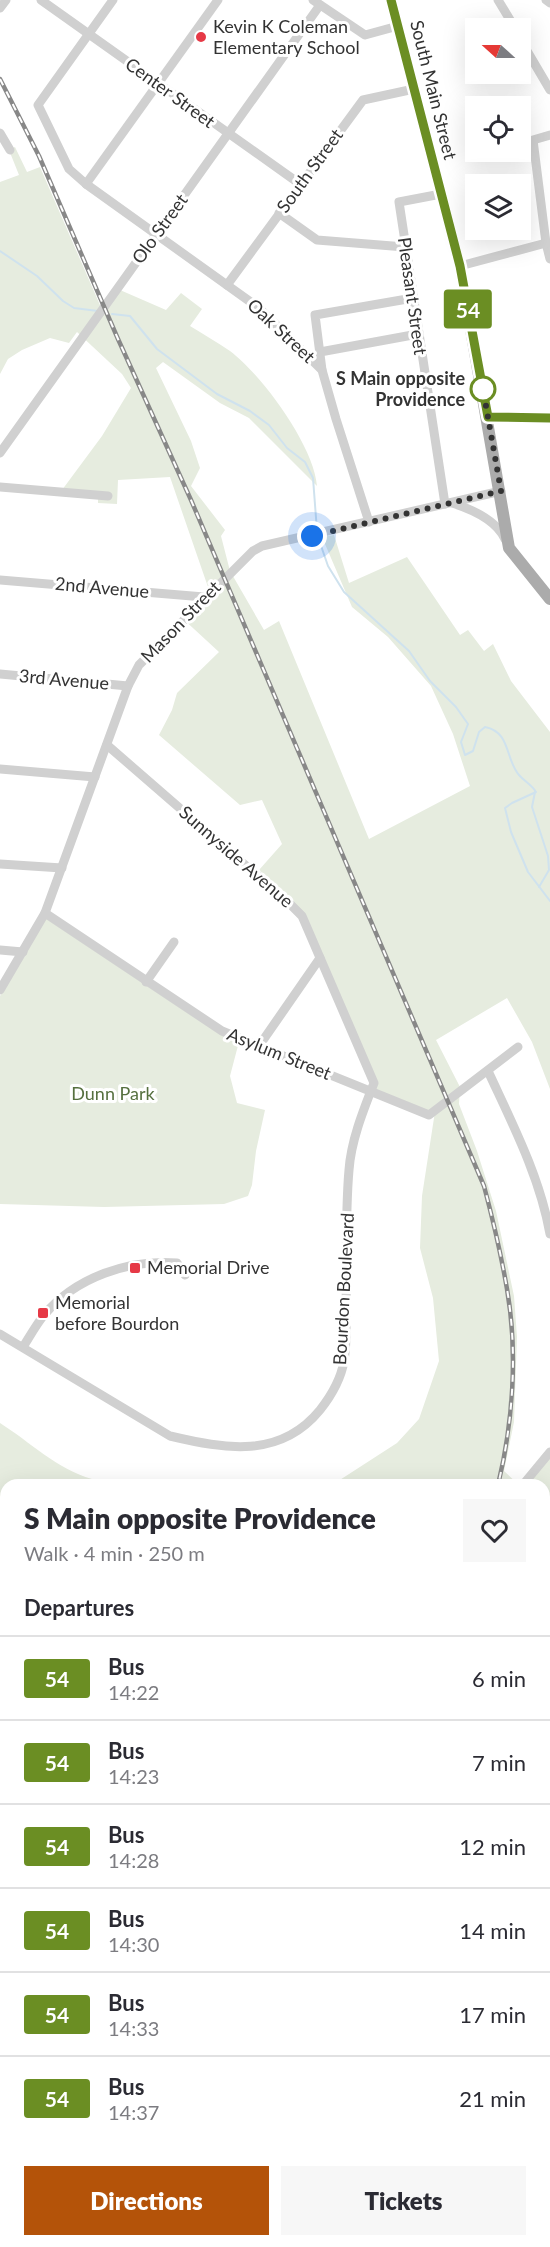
<!DOCTYPE html>
<html lang="en">
<head>
<meta charset="utf-8">
<style>
	body { margin:0; font-family:Lato,sans-serif; background:#f7f7f7; color:#2b2b33; height:100vh; display:flex; flex-direction:column; font-size:22px; white-space:nowrap }
	* { box-sizing:border-box; margin:0 }
	p { font-size:20px; color:#7c7c81 }
	.icon { flex:none; width:33px; height:33px; fill:none; stroke:currentColor; stroke-width:2; stroke-linecap:round; stroke-linejoin:round }
	.map { position:relative; flex:1; overflow:hidden }
	.sheet { position:absolute; left:0px; top:1479px; width:550px; height:768px; display:flex; flex-direction:column; background:#fff; border-radius:18px 18px 0 0; box-shadow:0 6px 24px #0002 }
	.sheet>* { flex:none }
	.badge { padding:0 12px; border-radius:4px; font-size:21px; line-height:39px }
	.needle { width:39px; rotate:291deg }
	.tools { position:absolute; left:465px; top:18px; display:grid; gap:12px }
	.tools a { display:grid; place-items:center; width:66px; height:66px; border-radius:0px; background:#fff; box-shadow:0 6px 24px #0002; font-size:30px }
	.you { position:absolute; width:30px; height:30px; margin:-15px; border:4px solid #fff; border-radius:50%; background:#1a73e8; box-shadow:0 0 0 9px #1a73e833 }
	.map>.badge { position:absolute; translate:-50% -50%; box-shadow:0 0 0 3px #fff }
	h2 { padding:0 24px; font-size:22px; line-height:54px }
	.round { display:grid; place-items:center; flex:none; width:63px; height:63px; border-radius:0px; background:#f7f7f7 }
	.overview { display:flex; align-items:center; justify-content:space-between; height:102px; padding:0 24px }
	h1 { font-size:28px; font-weight:800; line-height:45px }
	.cta { display:flex; gap:12px; margin-top:auto; padding:12px 24px }
	.cta a { flex:1; height:69px; border-radius:0px; background:#b45309; color:#fff; font-size:24px; font-weight:800; line-height:69px; text-align:center }
	.cta a+a { background:#f7f7f7; color:#2b2b33 }
	ul { padding:0; list-style:none }
	li { display:flex; align-items:center; gap:18px; height:84px; padding:0 24px; border-top:2px solid #e1e1e2 }
	li div { flex:1 }
	li b { display:block; font-size:22px }
	li em { font-style:normal }
	li .badge { min-width:66px; font-weight:700; text-align:center }
	.map>svg:first-child { display:block }
</style>
</head>
<body>
<div class="map">
<svg width="550" height="2247" viewBox="0 0 550 2247">
	<rect width="100%" height="100%" fill="#fff"/>
	<g fill="#e6ecdf">
		<path d="M15,147L27,172L40,167L103,312L120,290L166,310L181,293L202,309L190,326C203,334 217,342 230,351C262,375 314,446 317,486L249,418L220,403L163,362L156,368L191,441L200,468L191,486L225,530L221,536L230,571L264,630L279,621L369,839L470,786L453,734L431,686L388,637L352,607L322,537L334,535L349,583L407,557L460,635L468,630L484,651L493,644L511,681L550,732V1089L532,1042L507,998L436,1040L460,1087L459,1104L477,1151L496,1211L514,1296L517,1337L514,1422L504,1471L519,1485H332L397,1443L419,1419L439,1361L433,1298L420,1248L422,1196L436,1105L424,1114L371,1093L375,1083L301,913L259,870L282,844L262,800L240,805L159,735L172,710L177,693L219,652L181,617L208,587L170,477L118,480L117,504L98,503V495L62,490L102,436L131,388L122,374L77,332L69,343L50,338L22,350L8,359L0,374V182L19,175L9,150Z"/>
		<polygon points="47,917 240,1038 230,1076 237,1103 265,1110 256,1151 252,1185 248,1196 224,1204 104,1207 0,1204 0,996"/>
		<path d="M0,1423C30,1442 57,1469 92,1479C101,1481 111,1484 120,1484C133,1484 149,1479 161,1485H6V1829L0,1825Z"/>
		<polygon points="550,1455 550,1698 545,1698 544,1485 525,1485"/>
		<polygon points="550,1761 550,1837 545,1839 545,1762"/>
		<polygon points="0,1894 6,1898 6,1929 0,1930"/>
		<polygon points="550,2018 550,2084 545,2081 544,2019"/>
		<polygon points="0,2117 6,2120 6,2189 0,2192"/>
		<polygon points="400,2241 425,2241 424,2247 396,2247"/>
	</g>
	<g fill="none" stroke-linecap="round" stroke-linejoin="round">
		<g stroke="#cfe2ee" stroke-width="2">
			<polyline points="0,251 37,276 63,301 74,308 98,311"/>
			<polyline points="112,314 130,316 157,349 217,394 250,411 269,425 287,448 305,462 313,478 317,531"/>
			<path d="M318,537L328,566L344,592L409,651L430,681L456,707L468,724L461,742L465,755L473,751L479,732L485,727C511,732 505,759 519,775C525,782 531,784 536,792L512,803L505,808L511,832L528,872L550,901"/>
			<polyline points="535,792 532,807 548,856 549,870 539,887"/>
		</g>
		<g stroke="#d0d0d0" stroke-width="9">
			<polyline points="41,0 300,184"/>
			<polyline points="113,0 38,105 69,169 86,184 259,308 322,370 336,419 369,522"/>
			<polyline points="313,0 365,35 398,26"/>
			<polyline points="498,0 515,28"/>
			<polyline points="546,0 550,3"/>
			<polyline points="0,8 6,0"/>
			<polyline points="520,39 550,90"/>
			<polyline points="0,133 10,150"/>
			<polyline points="550,135 533,140 546,243 550,259"/>
			<polyline points="86,184 218,0"/>
			<polyline points="441,194 399,202 445,504"/>
			<polyline points="279,213 317,240 405,247"/>
			<polyline points="460,266 546,243"/>
			<polyline points="227,285 363,100 414,89"/>
			<polyline points="320,352 418,334"/>
			<polyline points="322,370 315,315 413,298"/>
			<polyline points="0,453 320,5"/>
			<polyline points="0,487 108,496"/>
			<path d="M452,503C471,509 496,520 505,539"/>
			<polyline points="0,580 204,597"/>
			<polyline points="0,674 128,686"/>
			<polyline points="0,769 95,777"/>
			<polyline points="0,864 62,868"/>
			<polyline points="45,913 222,1031 429,1115 518,1047"/>
			<polyline points="0,950 23,952"/>
			<polyline points="146,982 174,942"/>
			<polyline points="0,990 45,913 128,686 139,665 253,551 262,546 501,491"/>
			<polyline points="259,1046 320,958"/>
			<path d="M488,1071C512,1123 540,1177 550,1234"/>
			<path d="M0,1334L170,1436C225,1449 280,1459 320,1410C331,1396 341,1379 344,1361C347,1344 346,1325 346,1307C347,1262 345,1215 349,1170C351,1141 363,1111 374,1083L302,916L289,903L107,745"/>
			<path d="M23,1347C30,1336 36,1325 44,1315C76,1277 129,1259 177,1263L185,1275"/>
			<polyline points="526,1481 550,1452"/>
			<polyline points="544,2156 550,2167"/>
			<polyline points="97,2247 99,2241"/>
			<polyline points="152,2247 155,2241"/>
			<polyline points="234,2247 234,2241"/>
			<polyline points="320,2247 322,2241"/>
			<polyline points="426,2247 427,2241"/>
			<polyline points="547,2247 550,2236"/>
		</g>
		<g stroke="#ababab" stroke-width="12">
			<polyline points="391,0 460,266 509,548 550,599"/>
			<polyline points="488,417 550,418"/>
			<polyline points="544,1911 550,1909"/>
			<polyline points="0,2190 6,2186"/>
		</g>
		<defs>
			<g id="rail">
				<path d="M0,79L39,156L118,339L191,500L484,1186C493,1220 501,1254 507,1289C518,1352 513,1423 498,1485"/>
				<polyline points="80,2247 84,2241"/>
			</g>
		</defs>
		<use href="#rail" stroke="#888" stroke-width="4.5"/>
		<use href="#rail" stroke="#fff" stroke-width="2" stroke-dasharray="7" stroke-linecap="butt"/>
	</g>
	<g fill="none" stroke-linecap="round" stroke-linejoin="round">
		<defs>
			<polyline id="line" points="391,0 460,266 488,417 550,418"/>
		</defs>
		<use href="#line" stroke="#fff" stroke-width="14"/>
		<use href="#line" stroke="#6b8e23" stroke-width="9"/>
		<polyline stroke="#333" stroke-width="6" stroke-dasharray="0 10.8" points="312,536 501,491 483,389"/>
	</g>
	<g fill="#e63946" stroke="#fff" stroke-width="2">
		<circle cx="201" cy="37" r="6"/>
		<rect x="129" y="1262" width="12" height="12" rx="3"/>
		<rect x="37" y="1307" width="12" height="12" rx="3"/>
	</g>
	<circle fill="#fff" stroke="#6b8e23" stroke-width="3" cx="483" cy="389" r="12"/>
	<g text-anchor="middle" stroke-width="6" stroke-linejoin="round" paint-order="stroke">
		<g font-size="18" fill="#333" stroke="#fff" text-anchor="start">
			<text x="213" y="33">Kevin K Coleman<tspan x="213" dy="21">Elementary School</tspan></text>
			<text x="147" y="1274">Memorial Drive</text>
			<text x="55" y="1309">Memorial<tspan x="55" dy="21">before Bourdon</tspan></text>
		</g>
		<g font-size="18" fill="#333" stroke="#fff">
			<text transform="translate(433 90) rotate(76)" y="6">South Main Street</text>
			<text transform="translate(170 93) rotate(36)" y="6">Center Street</text>
			<text transform="translate(310 171) rotate(-54)" y="6">South Street</text>
			<text transform="translate(160 229) rotate(-54)" y="6">Olo Street</text>
			<text transform="translate(412 296) rotate(82)" y="6">Pleasant Street</text>
			<text transform="translate(281 331) rotate(43)" y="6">Oak Street</text>
			<text transform="translate(102 588) rotate(5)" y="6">2nd Avenue</text>
			<text transform="translate(181 622) rotate(-46)" y="6">Mason Street</text>
			<text transform="translate(64 680) rotate(5)" y="6">3rd Avenue</text>
			<text transform="translate(236 857) rotate(41)" y="6">Sunnyside Avenue</text>
			<text transform="translate(279 1054) rotate(22)" y="6">Asylum Street</text>
			<text transform="translate(344 1289) rotate(-87)" y="6">Bourdon Boulevard</text>
		</g>
		<g font-size="18" font-weight="bold" fill="#333" stroke="#fff" text-anchor="end">
			<text x="465" y="385">S Main opposite<tspan x="465" dy="21">Providence</tspan></text>
		</g>
		<g font-size="18" fill="#56703f" stroke="#fff">
			<text x="113" y="1100">Dunn Park</text>
		</g>
	</g>
</svg>
<div class="tools">
<a><svg class="needle" viewBox="-14 -14 28 28"><path d="M0-13l5 13h-10z" fill="#e53935"/><path d="M0 13l5-13h-10z" fill="#7c7c81"/></svg></a>
<a><svg class="icon" aria-label="locate" viewBox="0 0 24 24"><circle cx="12" cy="12" r="6"/><path d="M12 2v4M12 18v4M2 12h4M18 12h4"/></svg></a>
<a><svg class="icon" aria-label="layers" viewBox="0 0 24 24"><path d="M12 4l9 5-9 5-9-5zM3 14l9 5 9-5"/></svg></a>
</div>
<div class="you" style="left:312px;top:536px"></div>
<b class="badge" style="left:468px;top:309px;background:#6b8e23;color:#fff">54</b>
<section class="sheet">
<div class="overview"><div><h1>S Main opposite Providence</h1><p>Walk · 4 min · 250 m</p></div><a class="round"><svg class="icon" aria-label="heart" viewBox="0 0 24 24"><path d="M12 20l-8-8c-3-5 5-10 8-4 3-6 11-1 8 4z"/></svg></a></div>
<h2>Departures</h2>
<ul>
<li><span class="badge" style="background:#6b8e23;color:#fff">54</span><div><b>Bus</b><p>14:22</p></div><em>6 min</em></li>
<li><span class="badge" style="background:#6b8e23;color:#fff">54</span><div><b>Bus</b><p>14:23</p></div><em>7 min</em></li>
<li><span class="badge" style="background:#6b8e23;color:#fff">54</span><div><b>Bus</b><p>14:28</p></div><em>12 min</em></li>
<li><span class="badge" style="background:#6b8e23;color:#fff">54</span><div><b>Bus</b><p>14:30</p></div><em>14 min</em></li>
<li><span class="badge" style="background:#6b8e23;color:#fff">54</span><div><b>Bus</b><p>14:33</p></div><em>17 min</em></li>
<li><span class="badge" style="background:#6b8e23;color:#fff">54</span><div><b>Bus</b><p>14:37</p></div><em>21 min</em></li>
</ul>
<div class="cta"><a>Directions</a><a>Tickets</a></div>
</section>
</div>
</body>
</html>
